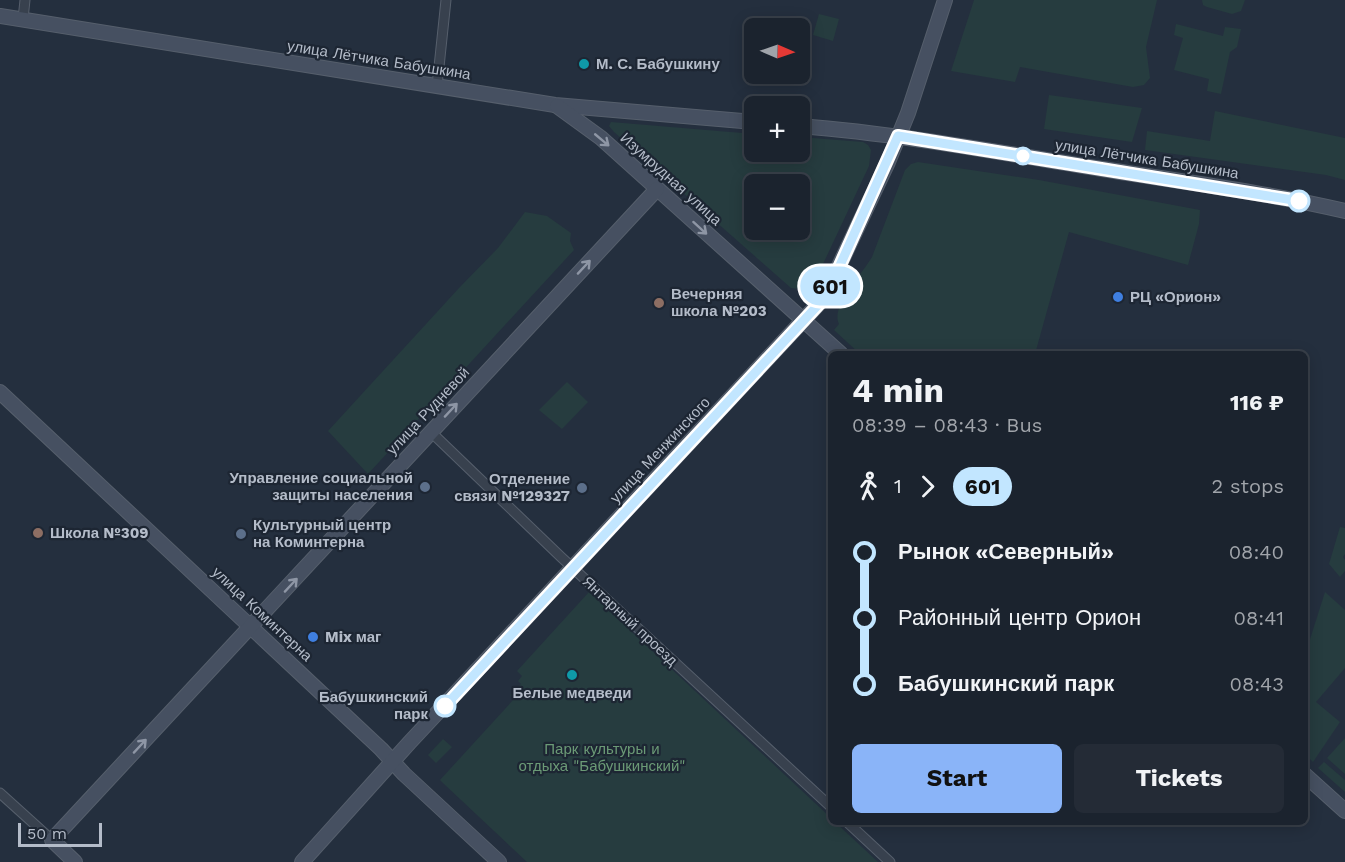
<!DOCTYPE html>
<html lang="en">
<head>
<meta charset="utf-8">
<style>
	body { margin:0; font-family:"Work Sans",sans-serif; background:#242b36; color:#f1f3f6; height:100vh; display:flex; flex-direction:column; font-size:22px; white-space:nowrap }
	* { box-sizing:border-box; margin:0 }
	p { font-size:20px; color:#a0a4aa }
	.icon { flex:none; width:33px; height:33px; fill:none; stroke:currentColor; stroke-width:2; stroke-linecap:round; stroke-linejoin:round }
	.map { position:relative; flex:1; overflow:hidden }
	.side { position:absolute; left:828px; top:351px; width:480px; height:474px; display:flex; flex-direction:column; background:#1b232e; border-radius:9px; box-shadow:0 3px 15px #0003,0 0 0 2px #39404a }
	.side>* { flex:none }
	.badge { padding:0 12px; border-radius:20px; font-size:21px; line-height:39px }
	.needle { width:39px; rotate:92deg }
	.buttons { position:absolute; left:744px; top:18px; display:grid; gap:12px }
	.buttons a { display:grid; place-items:center; width:66px; height:66px; border-radius:9px; background:#1b232e; box-shadow:0 3px 15px #0003,0 0 0 2px #39404a; font-size:30px }
	.scale { position:absolute; left:18px; bottom:15px; width:84px; box-sizing:border-box; padding-left:6px; border:3px solid #b4bcc9; border-top:0; font-size:16px; line-height:21px; white-space:nowrap; color:#b4bcc9; -webkit-text-stroke:4px #1d2633; paint-order:stroke }
	.map>.badge { position:absolute; translate:-50% -50%; box-shadow:0 0 0 3px #fff }
	.legs { display:flex; align-items:center; gap:9px; height:66px; padding:0 24px; font-size:20px }
	.legs p { margin-inline-start:auto }
	.head { display:flex; align-items:center; justify-content:space-between; height:102px; padding:0 24px }
	h1 { font-size:33px; font-weight:700; line-height:45px }
	.button { display:flex; gap:12px; margin-top:auto; padding:12px 24px }
	.button a { flex:1; height:69px; border-radius:9px; background:#8ab4f8; color:#111; font-size:24px; font-weight:700; line-height:69px; text-align:center }
	.button a+a { background:#242b36; color:#f1f3f6 }
	ul { padding:0 24px; list-style:none }
	li { display:flex; align-items:center; gap:21px; height:66px; font-size:22px }
	li i { display:grid; place-items:center; width:9px; height:100%; margin:0 8px; background:currentColor }
	li i::after { content:''; width:15px; height:15px; margin:-8px; border:4px solid; border-radius:50%; background:#1b232e }
	li p { margin-inline-start:auto }
	li:first-child i { background:linear-gradient(#0000 50%,currentColor 0) }
	li:last-child i { background:linear-gradient(currentColor 50%,#0000 0) }
	.map>svg:first-child { display:block }
</style>
</head>
<body>
<div class="map">
<svg width="1345" height="862" viewBox="0 0 1345 862">
	<rect width="100%" height="100%" fill="#242f3e"/>
	<g fill="#263c3f" fill-rule="evenodd">
		<polygon points="974,0 1157,0 1146,47 1150,78 1144,85 1133,87 1020,67 1015,82 951,71"/>
		<polygon points="1202,0 1245,0 1241,11 1232,14 1207,7 1203,5"/>
		<polygon points="819,14 839,19 833,41 813,35"/>
		<polygon points="1176,24 1223,36 1225,27 1241,29 1237,47 1230,52 1221,94 1207,91 1209,79 1174,70 1183,38 1174,35"/>
		<polygon points="1049,95 1142,108 1132,142 1044,129"/>
		<polygon points="1215,111 1345,138 1345,180 1326,175 1145,150 1147,131 1210,141"/>
		<path d="M611,122L754,134V152H800V137L863,142L868,145L871,150L869,166L816,279C807,288 803,290 791,288L614,132L609,126ZM754,184H800V230H754Z"/>
		<path d="M918,162L1039,180L1200,210L1199,224L1188,265L1069,232L1035,354H860L834,330L839,324C830,306 863,273 872,257L905,170L911,164Z"/>
		<polygon points="525,212 547,216 571,233 570,241 574,250 368,474 328,431 459,288 498,248"/>
		<polygon points="567,382 588,402 562,429 539,410"/>
		<polygon points="1340,527 1345,528 1345,554 1343,557 1345,560 1345,571 1340,577 1329,564"/>
		<polygon points="589,592 831,818 831,822 835,822 878,862 527,862 444,784 440,780 514,699 510,695 521,684 518,681 522,676 517,671"/>
		<polygon points="1325,592 1345,610 1345,668 1316,702 1340,722 1313,762 1305,754 1305,655"/>
		<polygon points="1345,738 1345,774 1327,758"/>
		<polygon points="443,739 452,747 436,763 428,755"/>
		<polygon points="1324,762 1345,780 1345,792 1318,768"/>
	</g>
	<g fill="none" stroke-linecap="round" stroke-linejoin="round">
		<defs>
			<g id="street">
				<polyline points="23,19 25,0"/>
				<polyline points="437,86 446,0"/>
				<polyline points="431,432 561,557 831,807"/>
				<polyline points="0,793 52,840"/>
				<polyline points="847,822 890,862"/>
			</g>
			<g id="secondary">
				<polyline points="0,16 555,105 754,122"/>
				<polyline points="557,106 601,138 841,354"/>
				<path d="M800,126C901,134 1002,153 1102,169C1183,182 1265,192 1345,211"/>
				<polyline points="0,392 381,749 404,774 499,862"/>
				<polyline points="1305,775 1345,811"/>
				<polyline points="75,862 52,840 657,189"/>
				<polyline points="302,862 410,742 824,298 888,162 908,113 945,0"/>
			</g>
		</defs>
		<use href="#street" stroke="#565f6c" stroke-width="11"/>
		<use href="#secondary" stroke="#565f6c" stroke-width="16"/>
		<use href="#street" stroke="#38414e" stroke-width="9"/>
		<use href="#secondary" stroke="#465061" stroke-width="14"/>
	</g>
	<defs><path id="oneway-shaft" d="M-6 0H5M1.5-3L5.5 0L1.5 3" fill="none" stroke-width="1.6" stroke-linecap="round" stroke-linejoin="round" transform="scale(1.5)"/></defs>
	<g stroke="#8e96a5">
		<use href="#oneway-shaft" transform="translate(602 140) rotate(40)"/>
		<use href="#oneway-shaft" transform="translate(700 228) rotate(42)"/>
		<use href="#oneway-shaft" transform="translate(584 267) rotate(-47)"/>
		<use href="#oneway-shaft" transform="translate(451 410) rotate(-47)"/>
		<use href="#oneway-shaft" transform="translate(291 585) rotate(-47)"/>
		<use href="#oneway-shaft" transform="translate(140 746) rotate(-47)"/>
	</g>
	<g fill="none" stroke-linecap="round" stroke-linejoin="round">
		<defs>
			<polyline id="line-1" points="445,706 819,304 828,292 898,136 1299,201"/>
		</defs>
		<use href="#line-1" stroke="#fff" stroke-width="14"/>
		<use href="#line-1" stroke="#c2e6ff" stroke-width="9"/>
	</g>
	<g fill="#0f9aa8" stroke="#1d2633" stroke-width="2">
		<circle cx="584" cy="64" r="6"/>
		<circle cx="572" cy="675" r="6"/>
	</g>
	<g fill="#fff" stroke="#c2e6ff" stroke-width="3">
		<circle cx="1023" cy="156" r="8"/>
		<circle cx="1299" cy="201" r="10"/>
		<circle cx="445" cy="706" r="10"/>
	</g>
	<g fill="#3f7fe0" stroke="#1d2633" stroke-width="2">
		<circle cx="1118" cy="297" r="6"/>
		<circle cx="313" cy="637" r="6"/>
	</g>
	<g fill="#8d6e63" stroke="#1d2633" stroke-width="2">
		<circle cx="659" cy="303" r="6"/>
		<circle cx="38" cy="533" r="6"/>
	</g>
	<g fill="#5c6f8a" stroke="#1d2633" stroke-width="2">
		<circle cx="425" cy="487" r="6"/>
		<circle cx="582" cy="488" r="6"/>
		<circle cx="241" cy="534" r="6"/>
	</g>
	<g text-anchor="middle" stroke-width="4.5" stroke-linejoin="round" paint-order="stroke">
		<g font-size="15" fill="#b4bcc9" stroke="#1d2633">
			<text transform="translate(379 60) rotate(9)" y="5">улица Лётчика Бабушкина</text>
			<text transform="translate(1147 159) rotate(9)" y="5">улица Лётчика Бабушкина</text>
			<text transform="translate(671 179) rotate(42)" y="5">Изумрудная улица</text>
			<text transform="translate(428 411) rotate(-47)" y="5">улица Рудневой</text>
			<text transform="translate(660 450) rotate(-47)" y="5">улица Менжинского</text>
			<text transform="translate(262 614) rotate(43)" y="5">улица Коминтерна</text>
			<text transform="translate(630 621) rotate(43)" y="5">Янтарный проезд</text>
		</g>
		<g font-size="15" font-weight="bold" fill="#b4bcc9" stroke="#1d2633" text-anchor="start">
			<text x="596" y="69">М. С. Бабушкину</text>
			<text x="671" y="299">Вечерняя<tspan x="671" dy="17">школа №203</tspan></text>
			<text x="1130" y="302">РЦ «Орион»</text>
			<text x="413" y="483" text-anchor="end">Управление социальной<tspan x="413" dy="17">защиты населения</tspan></text>
			<text x="570" y="484" text-anchor="end">Отделение<tspan x="570" dy="17">связи №129327</tspan></text>
			<text x="253" y="530">Культурный центр<tspan x="253" dy="17">на Коминтерна</tspan></text>
			<text x="50" y="538">Школа №309</text>
			<text x="325" y="642">Mix маг</text>
			<text x="572" y="698" text-anchor="middle">Белые медведи</text>
		</g>
		<g font-size="15" font-weight="bold" fill="#b4bcc9" stroke="#1d2633" text-anchor="end">
			<text x="428" y="702">Бабушкинский<tspan x="428" dy="17">парк</tspan></text>
		</g>
		<g font-size="15" fill="#6b9a76" stroke="#1d2633">
			<text x="602" y="754">Парк культуры и<tspan x="602" dy="17">отдыха "Бабушкинский"</tspan></text>
		</g>
	</g>
</svg>
<div class="buttons">
<a><svg class="needle" viewBox="-14 -14 28 28"><path d="M0-13l5 13h-10z" fill="#e53935"/><path d="M0 13l5-13h-10z" fill="#a0a4aa"/></svg></a>
<a>+</a>
<a>−</a>
</div>
<div class="scale">50 m</div>
<b class="badge" style="left:830px;top:286px;background:#c2e6ff;color:#111">601</b>
<section class="side">
<div class="head"><div><h1>4 min</h1><p>08:39 – 08:43 · Bus</p></div><b>116 ₽</b></div>
<div class="legs"><svg class="icon" aria-label="walk" viewBox="0 0 24 24"><circle cx="13" cy="4" r="2"/><path d="M13 8l-2 6 4 7M11 14l-3 7M7 12l3-4h3l4 4"/></svg>1<svg class="icon" aria-label="forward" viewBox="0 0 24 24"><path d="M9 5l7 7-7 7"/></svg><b class="badge" style="background:#c2e6ff;color:#111">601</b><p>2 stops</p></div>
<ul>
<li><i style="color:#c2e6ff"></i><b>Рынок «Северный»</b><p>08:40</p></li>
<li><i style="color:#c2e6ff"></i><span>Районный центр Орион</span><p>08:41</p></li>
<li><i style="color:#c2e6ff"></i><b>Бабушкинский парк</b><p>08:43</p></li>
</ul>
<div class="button"><a>Start</a><a>Tickets</a></div>
</section>
</div>
</body>
</html>
